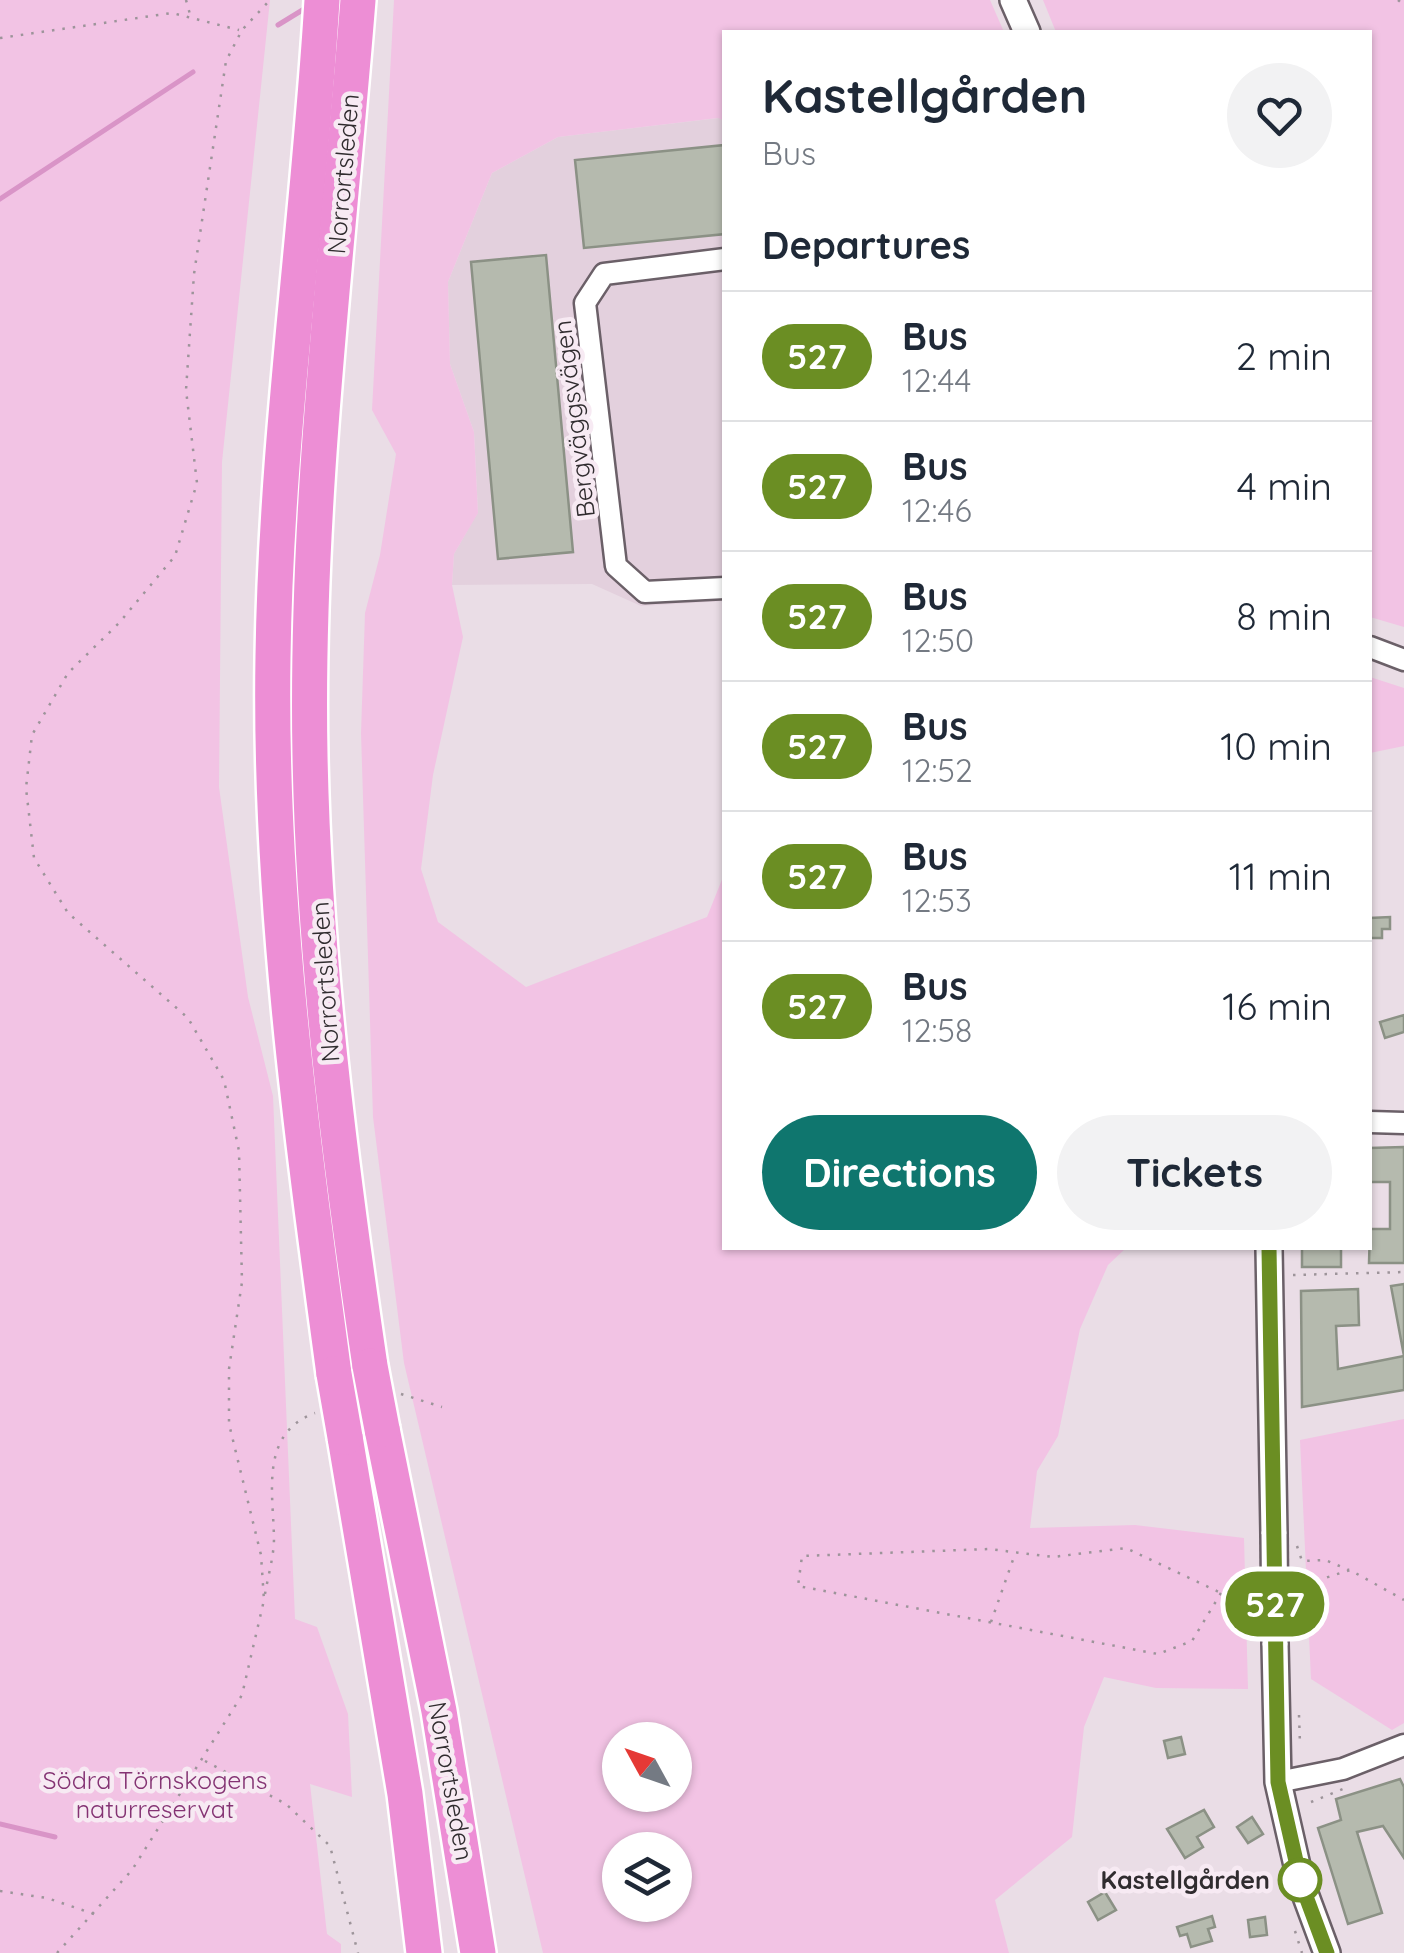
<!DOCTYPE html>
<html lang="en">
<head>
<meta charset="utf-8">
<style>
	body { margin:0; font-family:Quicksand,sans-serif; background:#f2f2f3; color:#1f2937; height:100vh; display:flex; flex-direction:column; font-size:38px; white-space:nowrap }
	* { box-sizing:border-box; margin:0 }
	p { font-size:32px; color:#747a83 }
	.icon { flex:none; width:55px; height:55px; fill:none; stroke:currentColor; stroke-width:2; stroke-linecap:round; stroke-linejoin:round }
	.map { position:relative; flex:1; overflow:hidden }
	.drawer { position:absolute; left:722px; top:30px; width:650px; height:1220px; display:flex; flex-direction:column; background:#fff; border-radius:0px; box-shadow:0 2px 8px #0004 }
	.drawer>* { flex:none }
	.badge { padding:0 20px; border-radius:32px; font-size:35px; line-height:65px }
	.needle { width:65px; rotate:310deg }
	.fabs { position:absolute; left:602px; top:1722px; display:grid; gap:20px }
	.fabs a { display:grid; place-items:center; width:90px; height:90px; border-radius:50%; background:#fff; box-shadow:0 2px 8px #0004; font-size:50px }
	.map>.badge { position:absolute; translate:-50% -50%; box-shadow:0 0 0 5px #fff }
	h2 { padding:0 40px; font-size:38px; line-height:90px }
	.round { display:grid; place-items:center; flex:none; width:105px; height:105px; border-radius:52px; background:#f2f2f3 }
	.overview { display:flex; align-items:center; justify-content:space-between; height:170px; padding:0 40px }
	h1 { font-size:48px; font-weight:700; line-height:75px }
	.action { display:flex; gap:20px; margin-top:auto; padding:20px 40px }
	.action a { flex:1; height:115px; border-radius:60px; background:#0f766e; color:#fff; font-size:40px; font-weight:700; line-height:115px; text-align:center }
	.action a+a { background:#f2f2f3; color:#1f2937 }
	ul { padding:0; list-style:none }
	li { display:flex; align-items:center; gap:30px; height:130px; padding:0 40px; border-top:2px solid #e0e1e3 }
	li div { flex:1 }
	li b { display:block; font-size:38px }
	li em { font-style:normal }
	li .badge { min-width:110px; font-weight:700; text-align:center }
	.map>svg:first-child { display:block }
</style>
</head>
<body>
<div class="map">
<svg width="1404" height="1953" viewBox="0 0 1404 1953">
	<rect width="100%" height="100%" fill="#eadde6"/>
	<polygon fill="#e3d0dd" points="719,118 725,121 725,601 641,606 592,584 452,585 454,554 478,512 474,432 450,364 448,282 492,173 558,137"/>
	<g fill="#f2c3e4" fill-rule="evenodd">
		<polygon points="0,0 270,0 222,462 219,787 248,997 273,1096 295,1619 317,1627 348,1714 352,1797 310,1784 327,1934 341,1944 341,1953 0,1953"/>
		<path d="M394,0H990L1004,32H725V121L718,118L558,137L492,173L448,282L450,364L474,432L478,513L454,554L452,585L463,637L433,775L421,869L438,922L526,987L707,917L725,872V1248H1126L1108,1265L1080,1329L1058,1436L1037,1471L1030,1528L1135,1525L1244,1538L1248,1689L1156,1688L1104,1677L1084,1727L1072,1837L995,1900L1009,1953H543L404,1363L373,1117L361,733L365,613L380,555L396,454L372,410ZM620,1740H675V1795H620ZM620,1850H675V1905H620Z"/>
		<polygon points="1043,0 1404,0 1404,627 1370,617 1370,32 1056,32"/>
		<polygon points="1370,677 1404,688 1404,746 1370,753"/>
		<polygon points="1404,1419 1404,1723 1392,1730 1311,1679 1300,1440"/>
	</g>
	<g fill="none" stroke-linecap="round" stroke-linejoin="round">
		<g stroke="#d994c7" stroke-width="5">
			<polyline points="278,25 309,6"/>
			<polyline points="0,199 193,72"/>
			<polyline points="0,1824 55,1837"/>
		</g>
	</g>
	<g fill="#b5baae" stroke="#8b9185" stroke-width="2.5">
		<polygon points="725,145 725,234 584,248 575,160"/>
		<polygon points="546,255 573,552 498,559 471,262"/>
		<polygon points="1390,917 1390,929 1382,929 1382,938 1370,938 1370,918"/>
		<polygon points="1404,1015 1404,1032 1385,1038 1380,1022"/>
		<polygon points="1404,1147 1404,1263 1369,1263 1370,1229 1390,1229 1390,1182 1370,1182 1370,1148"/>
		<rect x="1302" y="1248" width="39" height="19"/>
		<polygon points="1404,1284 1404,1390 1302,1407 1301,1291 1358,1289 1359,1325 1336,1326 1338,1369 1404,1356 1391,1286"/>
		<polygon points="1181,1737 1185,1754 1168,1758 1164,1741"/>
		<polygon points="1400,1779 1404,1787 1404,1858 1383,1826 1357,1832 1382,1913 1348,1924 1318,1828 1341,1820 1336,1799"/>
		<polygon points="1204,1810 1214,1827 1197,1837 1203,1847 1185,1858 1167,1829"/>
		<polygon points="1252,1817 1263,1834 1248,1843 1237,1827"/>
		<polygon points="1105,1892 1116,1910 1098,1920 1088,1902"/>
		<polygon points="1212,1916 1215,1927 1208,1929 1212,1941 1191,1947 1187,1934 1180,1936 1177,1927"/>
		<polygon points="1265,1917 1267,1935 1250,1937 1248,1920"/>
	</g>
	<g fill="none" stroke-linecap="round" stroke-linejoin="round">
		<defs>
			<g id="minor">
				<polyline points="725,259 604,274 585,303 616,566 645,592 725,588"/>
				<polyline points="1370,647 1404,660"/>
				<polyline points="1370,1122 1404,1123"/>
				<polyline points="1278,1782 1343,1769 1404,1745"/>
			</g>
			<g id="tertiary">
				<polyline points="1013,0 1027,32"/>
				<polyline points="1269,1248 1274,1534"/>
				<polyline points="1275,1643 1278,1782 1301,1883 1327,1953"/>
			</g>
			<g id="motorway">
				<path d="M322,0C309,219 276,438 273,657C269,897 302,1137 334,1374"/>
				<path d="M358,0C338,251 305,503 310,756C314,960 340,1164 370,1366"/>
				<polyline points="382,1429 439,1711 478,1953"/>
				<polyline points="345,1437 405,1794 424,1953"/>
			</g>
		</defs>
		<use href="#minor" stroke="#6b6068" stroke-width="25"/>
		<use href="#tertiary" stroke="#6b6068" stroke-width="30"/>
		<use href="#motorway" stroke="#fff" stroke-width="40"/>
		<g stroke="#9d949a" stroke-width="2.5" stroke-dasharray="2.5 8" stroke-linecap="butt">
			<polyline points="186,0 191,18"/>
			<polyline points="1398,0 1404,5"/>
			<polyline points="0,38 172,13 239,30"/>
			<polyline points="1293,1275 1404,1272"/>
			<polyline points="401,1394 442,1407"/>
			<polyline points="1297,1546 1302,1561 1325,1560 1349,1570"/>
			<polyline points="1297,1587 1350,1570 1404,1600"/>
			<polyline points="1221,1593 1192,1641 1158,1654 798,1586 802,1556 989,1549 1053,1557 1126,1548 1221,1593 1254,1590"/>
			<path d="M265,1594C268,1576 274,1556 274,1538C273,1491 260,1433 315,1413"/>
			<polyline points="991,1622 1015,1554"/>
			<polyline points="1299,1715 1300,1744"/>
			<polyline points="205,1761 286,1804 330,1846 358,1953"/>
			<polyline points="1311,1802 1343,1789"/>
			<polyline points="0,1891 47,1898 94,1914"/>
			<polyline points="1295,1931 1302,1953"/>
			<polyline points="57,1953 132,1870 242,1695 264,1600 261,1555 229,1424 229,1369 242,1282 239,1151 224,1080 188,1018 68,913 34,858 26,788 32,735 68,673 119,623 175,556 197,483 186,390 194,274 226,61 242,30 270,0"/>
		</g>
		<use href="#minor" stroke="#fff" stroke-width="20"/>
		<use href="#tertiary" stroke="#fff" stroke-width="25"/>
		<use href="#motorway" stroke="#ed8ed5" stroke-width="35"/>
		<defs>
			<polyline id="tertiary-bridge" points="1274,1534 1275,1643"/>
			<g id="motorway-bridge">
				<polyline points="370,1366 382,1429"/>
				<polyline points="334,1374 345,1437"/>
			</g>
		</defs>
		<use href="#tertiary-bridge" stroke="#6b6068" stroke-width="30" stroke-linecap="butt"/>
		<use href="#motorway-bridge" stroke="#fff" stroke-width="40" stroke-linecap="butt"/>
		<use href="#tertiary-bridge" stroke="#fff" stroke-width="25"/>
		<use href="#motorway-bridge" stroke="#ed8ed5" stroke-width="35"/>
	</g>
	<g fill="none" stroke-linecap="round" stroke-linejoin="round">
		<defs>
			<polyline id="line" points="1269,1248 1278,1782 1301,1883 1327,1953"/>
		</defs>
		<use href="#line" stroke="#fff" stroke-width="22"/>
		<use href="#line" stroke="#6b8e23" stroke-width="15"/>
	</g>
	<circle fill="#fff" stroke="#6b8e23" stroke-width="5" cx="1300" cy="1880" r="20"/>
	<g text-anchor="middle" stroke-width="9" stroke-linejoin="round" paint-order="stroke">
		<g font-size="25" fill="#302c2f" stroke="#f7eaf3">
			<text transform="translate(343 174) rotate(-85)" y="9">Norrortsleden</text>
			<text transform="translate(574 419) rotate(-97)" y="9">Bergväggsvägen</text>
			<text transform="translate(325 982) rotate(-94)" y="9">Norrortsleden</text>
			<text transform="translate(451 1781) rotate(80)" y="9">Norrortsleden</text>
		</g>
		<g font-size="25" fill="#843373" stroke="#f7eaf3">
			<text x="155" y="1789">Södra Törnskogens<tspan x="155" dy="29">naturreservat</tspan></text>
		</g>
		<g font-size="25" font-weight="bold" fill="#302c2f" stroke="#f7eaf3" text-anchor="end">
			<text x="1270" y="1889">Kastellgården</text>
		</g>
	</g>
</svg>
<div class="fabs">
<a><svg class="needle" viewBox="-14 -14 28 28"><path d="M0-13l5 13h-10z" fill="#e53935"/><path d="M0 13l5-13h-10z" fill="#747a83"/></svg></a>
<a><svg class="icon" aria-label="layers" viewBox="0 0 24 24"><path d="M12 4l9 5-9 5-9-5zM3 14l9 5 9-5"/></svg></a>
</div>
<b class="badge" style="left:1275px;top:1604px;background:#6b8e23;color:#fff">527</b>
<section class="drawer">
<div class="overview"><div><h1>Kastellgården</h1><p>Bus</p></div><a class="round"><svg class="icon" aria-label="heart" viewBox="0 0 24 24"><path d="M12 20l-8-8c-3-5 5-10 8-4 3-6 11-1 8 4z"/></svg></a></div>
<h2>Departures</h2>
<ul>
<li><span class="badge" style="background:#6b8e23;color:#fff">527</span><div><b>Bus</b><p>12:44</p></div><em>2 min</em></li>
<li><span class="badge" style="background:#6b8e23;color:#fff">527</span><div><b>Bus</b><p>12:46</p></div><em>4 min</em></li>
<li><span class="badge" style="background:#6b8e23;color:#fff">527</span><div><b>Bus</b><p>12:50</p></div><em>8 min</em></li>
<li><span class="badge" style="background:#6b8e23;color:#fff">527</span><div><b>Bus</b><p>12:52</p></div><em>10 min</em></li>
<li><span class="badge" style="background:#6b8e23;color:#fff">527</span><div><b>Bus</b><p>12:53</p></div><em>11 min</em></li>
<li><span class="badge" style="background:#6b8e23;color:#fff">527</span><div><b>Bus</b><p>12:58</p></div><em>16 min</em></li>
</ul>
<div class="action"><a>Directions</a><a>Tickets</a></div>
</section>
</div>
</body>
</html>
